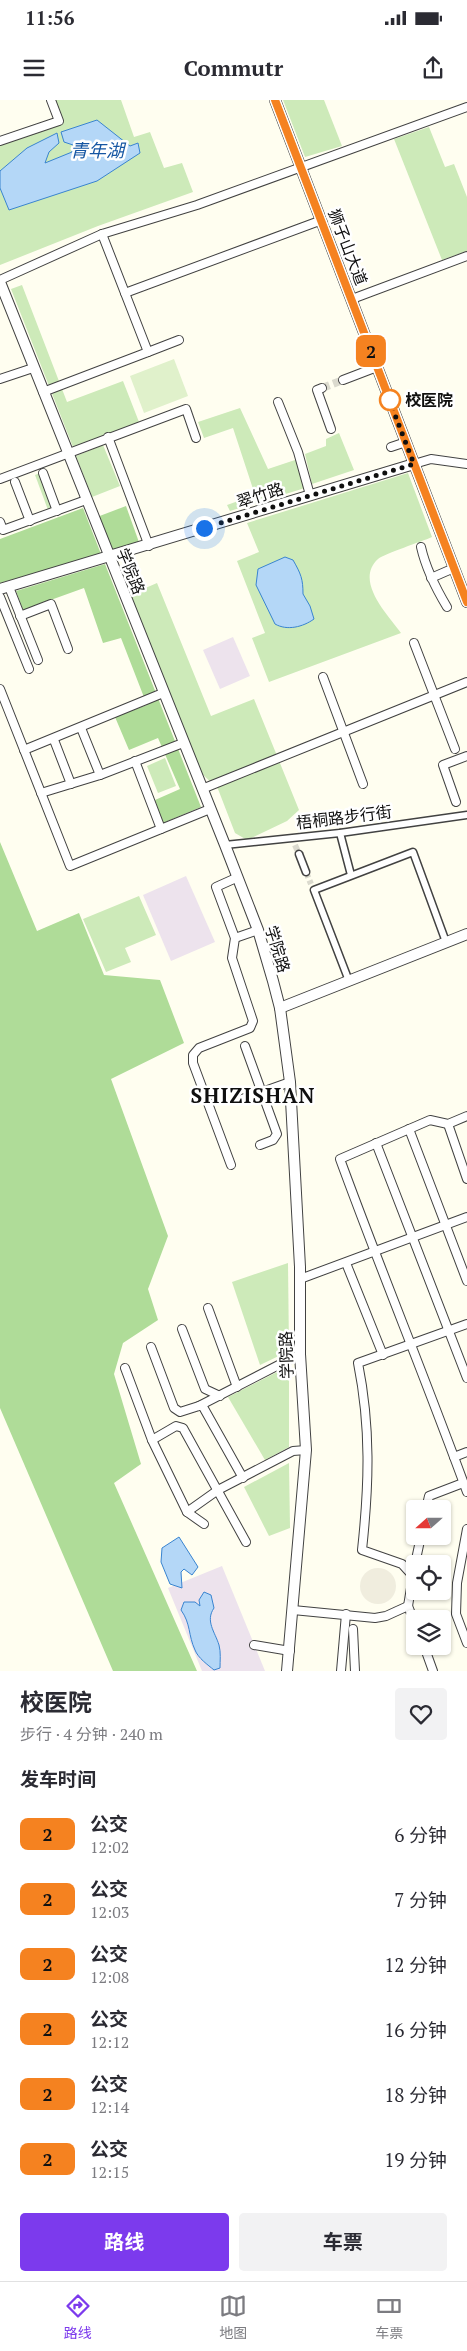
<!DOCTYPE html>
<html lang="zh">
<head>
<meta charset="utf-8">
<style>
	body { margin:0; font-family:"PT Serif","Noto Sans SC",serif; background:#f2f2f3; color:#2b2b33; height:100vh; display:flex; flex-direction:column; font-size:19px; white-space:nowrap }
	* { box-sizing:border-box; margin:0 }
	p { font-size:16px; color:#7c7c81 }
	.icon { flex:none; width:28px; height:28px; fill:none; stroke:currentColor; stroke-width:2; stroke-linecap:round; stroke-linejoin:round }
	.map { position:relative; height:1571px; overflow:hidden }
	.side { display:flex; flex-direction:column; background:#fff; flex:1 }
	.side>* { flex:none }
	.badge { padding:0 10px; border-radius:8px; font-size:18px; line-height:32px }
	.needle { width:32px; rotate:249deg }
	.fabs { position:absolute; left:406px; top:1400px; display:grid; gap:10px }
	.fabs a { display:grid; place-items:center; width:45px; height:45px; border-radius:5px; background:#fff; box-shadow:0 1px 4px #0004; font-size:25px }
	.you { position:absolute; width:25px; height:25px; margin:-12px; border:4px solid #fff; border-radius:50%; background:#1a73e8; box-shadow:0 0 0 8px #1a73e833 }
	.map>.badge { position:absolute; translate:-50% -50%; box-shadow:0 0 0 2px #fff }
	h2 { padding:0 20px; font-size:19px; line-height:45px }
	.round { display:grid; place-items:center; flex:none; width:52px; height:52px; border-radius:5px; background:#f2f2f3 }
	.summary { display:flex; align-items:center; justify-content:space-between; height:85px; padding:0 20px }
	h1 { font-size:24px; font-weight:700; line-height:38px }
	.primary-button { display:flex; gap:10px; margin-top:auto; padding:10px 20px }
	.primary-button a { flex:1; height:58px; border-radius:5px; background:#7c3aed; color:#fff; font-size:20px; font-weight:700; line-height:58px; text-align:center }
	.primary-button a+a { background:#f2f2f3; color:#2b2b33 }
	ul { padding:0; list-style:none }
	li { display:flex; align-items:center; gap:15px; height:65px; padding:0 20px }
	li div { flex:1 }
	li b { display:block; font-size:19px }
	li em { font-style:normal }
	li .badge { min-width:55px; font-weight:700; text-align:center }
	.status { display:flex; justify-content:space-between; align-items:center; height:35px; padding:0 25px; background:#fff; direction:ltr }
	.status svg { height:14px; fill:currentColor }
	header { display:flex; justify-content:space-between; align-items:center; height:65px; padding:0 20px; background:#fff; font-size:22px; font-weight:700 }
	.menu { display:flex; justify-content:space-around; align-items:center; height:70px; border-top:1px solid #e1e1e2; background:#fff; font-size:14px; color:#7c7c81 }
	.menu a { display:grid; justify-items:center; gap:2px }
	.menu .selected { color:#7c3aed }
	.map>svg:first-child { display:block }
</style>
</head>
<body>
<div class="status"><b>11:56</b><svg viewBox="0 0 49 12"><path d="M0 12V9h3v3zM5 12V6h3v6zM10 12V3h3v9zM15 12V0h3v12zM26 1h20v11H26zM47 4h2v5h-2z"/></svg></div>
<header><svg class="icon" aria-label="menu" viewBox="0 0 24 24"><path d="M4 6h16M4 12h16M4 18h16"/></svg>Commutr<svg class="icon" aria-label="share" viewBox="0 0 24 24"><path d="M12 15V3M7 8l5-5 5 5M5 13v7h14v-7"/></svg></header>
<div class="map">
<svg width="467" height="1571" viewBox="0 0 467 1571">
	<rect width="100%" height="100%" fill="#fffef0"/>
	<g fill="#ede3ed">
		<polygon points="233,537 250,576 220,589 203,550"/>
		<polygon points="186,776 215,842 171,861 143,795"/>
		<polygon points="222,1466 265,1571 202,1571 168,1488"/>
	</g>
	<g fill="#cdeab9">
		<polygon points="54,0 121,0 134,37 150,32 164,68 182,63 193,92 98,126 0,165 0,45 63,23"/>
		<polygon points="283,0 324,0 342,46 305,57"/>
		<polygon points="429,27 445,67 454,64 467,97 467,151 442,160 394,39"/>
		<polygon points="22,185 67,302 123,281 139,322 73,347 11,189"/>
		<polygon points="240,308 268,369 298,359 305,388 230,411 227,405 255,395 233,328 204,338 198,322"/>
		<polygon points="339,333 354,370 312,384 305,354 326,346 326,339"/>
		<polygon points="103,345 120,386 92,397 76,356"/>
		<polygon points="40,373 53,408 48,410 35,375"/>
		<path d="M408,373L432,437C421,442 386,453 378,459C354,481 388,515 401,533L269,582L252,538L265,533L237,461L259,452L247,423Z"/>
		<polygon points="157,483 211,616 254,599 299,710 287,721 247,740 235,733 218,689 198,670 127,496"/>
		<polygon points="165,658 176,686 158,693 147,666"/>
		<polygon points="139,796 156,835 125,848 131,862 106,872 83,819"/>
		<polygon points="288,1163 289,1251 260,1265 232,1182"/>
		<polygon points="289,1266 289,1347 265,1360 228,1297"/>
		<polygon points="289,1363 290,1428 269,1436 244,1387"/>
	</g>
	<g fill="#afdc98">
		<polygon points="126,406 140,445 111,453 97,417"/>
		<polygon points="83,408 101,454 0,483 0,439"/>
		<polygon points="105,464 201,707 163,723 155,700 180,689 158,638 129,650 115,617 147,605 121,538 103,543 84,488 23,510 16,491"/>
		<polygon points="0,742 37,831 79,813 104,875 160,880 184,943 111,979 168,1136 148,1189 158,1220 123,1243 114,1274 141,1364 114,1383 197,1571 113,1571 0,1308"/>
	</g>
	<polygon fill="#e0f1cb" points="174,259 188,296 144,313 130,276"/>
	<circle fill="#f0edde" cx="378" cy="1486" r="18"/>
	<g fill="#b4d7f7" stroke="#3984d0">
		<polygon points="97,20 130,46 138,43 140,53 97,81 9,110 0,88 0,71 27,48 57,33 59,43 49,52 45,63 72,52 73,45 64,42 61,32"/>
		<path d="M285,457L293,460C301,474 303,479 303,494L310,506L314,519C303,527 287,531 275,524L256,485L258,469Z"/>
		<polygon points="179,1437 198,1467 192,1475 184,1469 181,1472 182,1488 170,1484 161,1462 162,1448"/>
		<path d="M204,1492L211,1495L214,1508C205,1521 215,1532 219,1545C221,1552 220,1561 220,1568L214,1570C208,1565 198,1558 195,1550C188,1535 191,1524 181,1510L184,1502H195L200,1506L199,1500Z"/>
	</g>
	<g fill="none" stroke-linecap="round" stroke-linejoin="round">
		<g stroke="#dbdace" stroke-width="6" stroke-dasharray="6 3" stroke-linecap="butt">
			<polyline points="295,745 299,754"/>
			<polyline points="306,772 311,784"/>
		</g>
		<polyline stroke="#dbdace" stroke-width="8" stroke-dasharray="8 4" stroke-linecap="butt" points="322,288 343,280"/>
		<defs>
			<g id="pedestrian">
				<polyline points="340,733 351,775"/>
				<polyline points="225,745 340,733 467,715"/>
				<polyline points="299,754 306,772"/>
				<polyline points="349,881 314,790 413,752 446,842"/>
			</g>
			<g id="minor">
				<polyline points="0,41 59,21 51,0"/>
				<polyline points="0,180 102,134 197,105 467,7"/>
				<polyline points="125,193 322,120"/>
				<polyline points="352,199 467,156"/>
				<polyline points="148,252 179,240"/>
				<polyline points="0,279 33,268"/>
				<polyline points="343,280 377,267"/>
				<polyline points="322,288 317,290 331,329"/>
				<polyline points="43,292 148,252 102,134"/>
				<polyline points="278,302 298,352 310,395"/>
				<polyline points="108,337 149,446"/>
				<polyline points="391,347 406,342"/>
				<polyline points="414,364 431,359 467,364"/>
				<polyline points="43,373 57,411"/>
				<polyline points="0,379 186,309 196,338"/>
				<polyline points="15,382 30,421"/>
				<polyline points="0,422 3,430 86,400"/>
				<path d="M421,447C426,469 435,487 447,507"/>
				<polyline points="431,478 454,468"/>
				<polyline points="9,487 38,560"/>
				<polyline points="0,497 29,569"/>
				<polyline points="20,516 51,504 68,549"/>
				<polyline points="414,543 455,649"/>
				<polyline points="323,577 363,684"/>
				<polyline points="0,589 70,766 210,709"/>
				<polyline points="81,628 100,675"/>
				<polyline points="54,640 71,684"/>
				<polyline points="24,650 163,593"/>
				<polyline points="135,661 161,729"/>
				<polyline points="202,689 467,582"/>
				<polyline points="41,693 100,675 183,643"/>
				<polyline points="456,702 443,665 467,656"/>
				<polyline points="236,778 216,787 235,838 258,830"/>
				<polyline points="245,946 277,1034 273,1040 260,1045"/>
				<polyline points="242,999 290,982"/>
				<path d="M467,1016L448,1024L430,1020L340,1059C381,1171 426,1280 467,1392"/>
				<polyline points="448,1024 467,1079"/>
				<polyline points="409,1029 467,1181"/>
				<polyline points="376,1043 467,1278"/>
				<polyline points="231,1065 193,963 193,955 199,948 250,928 253,921 232,858 235,838"/>
				<polyline points="346,1163 383,1255"/>
				<polyline points="300,1179 467,1117"/>
				<polyline points="208,1208 237,1287"/>
				<polyline points="182,1229 205,1289 220,1296"/>
				<polyline points="151,1247 174,1308 180,1312 202,1305 243,1378"/>
				<polyline points="125,1268 152,1340 187,1412 204,1424"/>
				<polyline points="199,1306 300,1254"/>
				<polyline points="152,1340 176,1326 183,1328 246,1442"/>
				<polyline points="454,1357 467,1352"/>
				<polyline points="426,1409 429,1396 463,1383"/>
				<polyline points="187,1412 218,1390 293,1351 306,1350"/>
				<polyline points="467,1429 457,1483 456,1514 467,1543"/>
				<polyline points="415,1464 421,1436"/>
				<path d="M413,1476L402,1464L362,1450C369,1385 371,1328 358,1263L467,1224"/>
				<polyline points="408,1506 415,1464"/>
				<polyline points="293,1510 375,1518 386,1516 408,1506 415,1524"/>
				<polyline points="353,1529 355,1571"/>
				<polyline points="254,1545 290,1551"/>
				<polyline points="424,1546 433,1571"/>
				<polyline points="341,1571 346,1514"/>
			</g>
			<g id="tertiary">
				<polyline points="275,0 467,502"/>
				<polyline points="0,182 225,745 258,830 273,881 280,908 290,982 300,1167 300,1254 306,1350 287,1571"/>
				<polyline points="0,489 414,364"/>
				<polyline points="280,908 467,834"/>
			</g>
		</defs>
		<use href="#pedestrian" stroke="#424242" stroke-width="9"/>
		<use href="#minor" stroke="#424242" stroke-width="10"/>
		<use href="#tertiary" stroke="#424242" stroke-width="12"/>
		<use href="#pedestrian" stroke="#fff" stroke-width="6"/>
		<use href="#minor" stroke="#fff" stroke-width="8"/>
		<use href="#tertiary" stroke="#fff" stroke-width="10"/>
	</g>
	<g fill="none" stroke-linecap="round" stroke-linejoin="round">
		<defs>
			<polyline id="line" points="275,0 467,502"/>
		</defs>
		<use href="#line" stroke="#fff" stroke-width="11"/>
		<use href="#line" stroke="#f58220" stroke-width="8"/>
		<polyline stroke="#0f0f0f" stroke-width="5" stroke-dasharray="0 9" points="204,428 414,364 388,297 390,300"/>
	</g>
	<circle fill="#fff" stroke="#f58220" stroke-width="2.5" cx="390" cy="300" r="10"/>
	<g text-anchor="middle" stroke-width="5" stroke-linejoin="round" paint-order="stroke">
		<g font-size="16" fill="#0f0f0f" stroke="#fff">
			<text transform="translate(348 147) rotate(69)" y="6">狮子山大道</text>
			<text transform="translate(260 395) rotate(-18)" y="6">翠竹路</text>
			<text transform="translate(131 471) rotate(68)" y="6">学院路</text>
			<text transform="translate(344 717) rotate(-7)" y="6">梧桐路步行街</text>
			<text transform="translate(278 849) rotate(73)" y="6">学院路</text>
			<text transform="translate(286 1255) rotate(-92)" y="6">学院路</text>
		</g>
		<g font-size="16" font-weight="bold" fill="#0f0f0f" stroke="#fff" text-anchor="start">
			<text x="405" y="306">校医院</text>
		</g>
		<g font-size="18" font-style="italic" fill="#1556a3" stroke="#fff">
			<text x="97" y="57">青年湖</text>
		</g>
		<g font-size="21" font-weight="bold" letter-spacing="1" fill="#0f0f0f" stroke="#fff">
			<text x="253" y="1003">SHIZISHAN</text>
		</g>
	</g>
</svg>
<div class="fabs">
<a><svg class="needle" viewBox="-14 -14 28 28"><path d="M0-13l5 13h-10z" fill="#e53935"/><path d="M0 13l5-13h-10z" fill="#7c7c81"/></svg></a>
<a><svg class="icon" aria-label="locate" viewBox="0 0 24 24"><circle cx="12" cy="12" r="6"/><path d="M12 2v4M12 18v4M2 12h4M18 12h4"/></svg></a>
<a><svg class="icon" aria-label="layers" viewBox="0 0 24 24"><path d="M12 4l9 5-9 5-9-5zM3 14l9 5 9-5"/></svg></a>
</div>
<div class="you" style="left:204px;top:428px"></div>
<b class="badge" style="left:371px;top:251px;background:#f58220;color:#111">2</b>
</div>
<section class="side">
<div class="summary"><div><h1>校医院</h1><p>步行 · 4 分钟 · 240 m</p></div><a class="round"><svg class="icon" aria-label="heart" viewBox="0 0 24 24"><path d="M12 20l-8-8c-3-5 5-10 8-4 3-6 11-1 8 4z"/></svg></a></div>
<h2>发车时间</h2>
<ul>
<li><span class="badge" style="background:#f58220;color:#111">2</span><div><b>公交</b><p>12:02</p></div><em>6 分钟</em></li>
<li><span class="badge" style="background:#f58220;color:#111">2</span><div><b>公交</b><p>12:03</p></div><em>7 分钟</em></li>
<li><span class="badge" style="background:#f58220;color:#111">2</span><div><b>公交</b><p>12:08</p></div><em>12 分钟</em></li>
<li><span class="badge" style="background:#f58220;color:#111">2</span><div><b>公交</b><p>12:12</p></div><em>16 分钟</em></li>
<li><span class="badge" style="background:#f58220;color:#111">2</span><div><b>公交</b><p>12:14</p></div><em>18 分钟</em></li>
<li><span class="badge" style="background:#f58220;color:#111">2</span><div><b>公交</b><p>12:15</p></div><em>19 分钟</em></li>
</ul>
<div class="primary-button"><a>路线</a><a>车票</a></div>
</section>
<nav class="menu">
<a class="selected"><svg class="icon" aria-label="directions" viewBox="0 0 24 24"><path d="M12 3l9 9-9 9-9-9zM9 14v-3h6M13 9l2 2-2 2"/></svg>路线</a>
<a><svg class="icon" aria-label="map" viewBox="0 0 24 24"><path d="M3 6l6-2 6 2 6-2v14l-6 2-6-2-6 2zM9 4v14M15 6v14"/></svg>地图</a>
<a><svg class="icon" aria-label="tickets" viewBox="0 0 24 24"><path d="M3 7h18v10H3zM15 7v10"/></svg>车票</a>
</nav>
</body>
</html>
